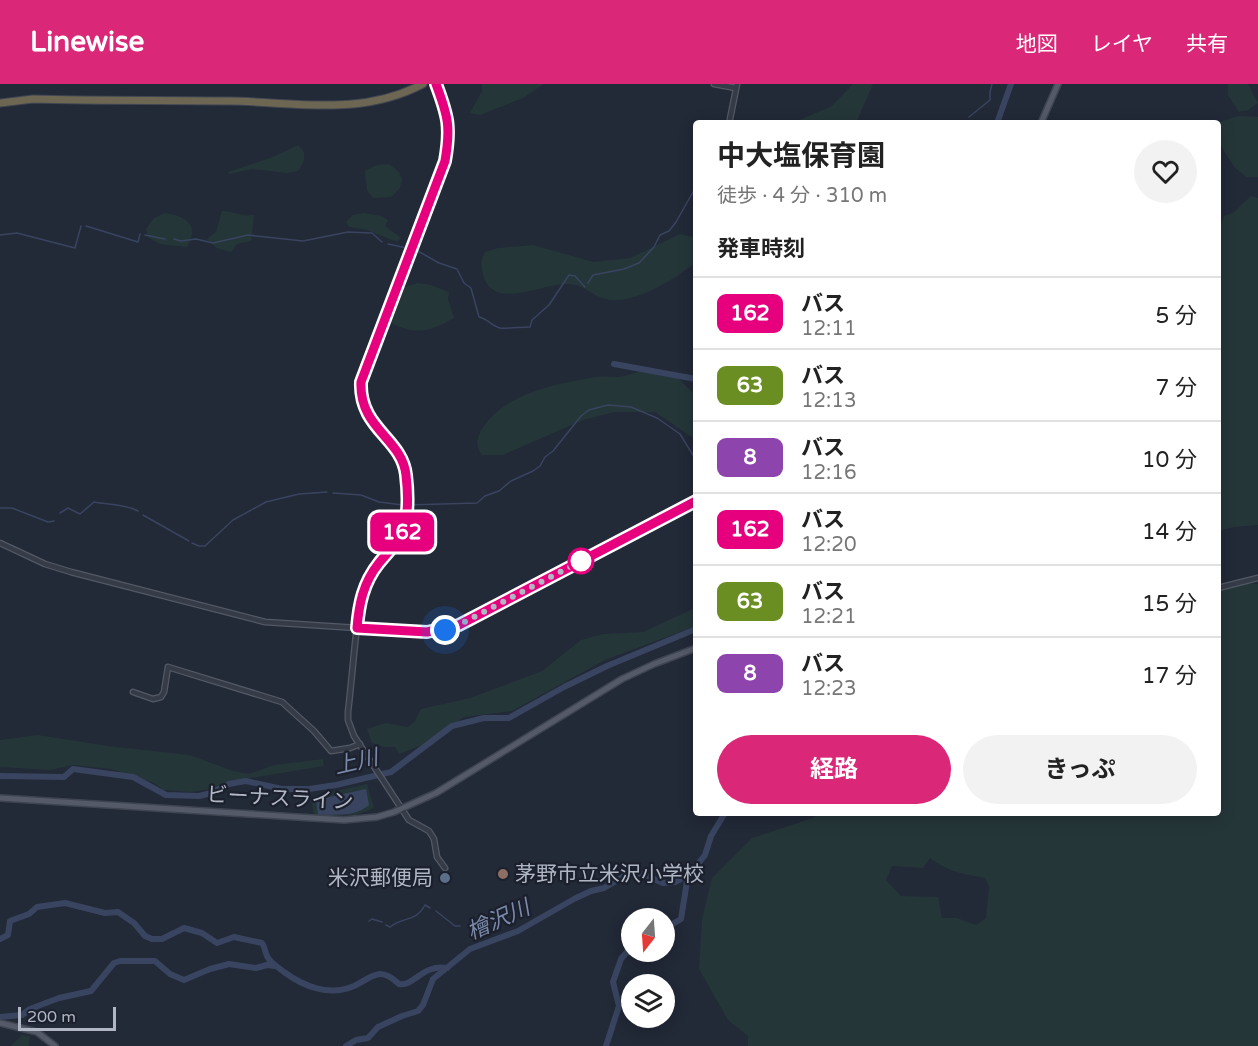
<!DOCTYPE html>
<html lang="ja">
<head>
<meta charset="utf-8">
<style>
	body { margin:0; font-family:"Varela Round","Noto Sans JP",sans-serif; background:#f2f2f2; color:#222; height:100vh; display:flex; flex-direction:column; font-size:22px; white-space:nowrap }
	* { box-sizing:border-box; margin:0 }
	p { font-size:20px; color:#767676 }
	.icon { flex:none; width:33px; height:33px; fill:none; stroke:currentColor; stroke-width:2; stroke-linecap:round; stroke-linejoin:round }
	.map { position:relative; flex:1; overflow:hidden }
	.panel { position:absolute; left:693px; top:36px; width:528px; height:696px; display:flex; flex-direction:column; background:#fff; border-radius:6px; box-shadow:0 3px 15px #0003 }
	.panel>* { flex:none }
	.badge { padding:0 12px; border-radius:9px; font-size:21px; line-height:39px }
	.needle { width:39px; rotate:197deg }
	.buttons { position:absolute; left:621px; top:824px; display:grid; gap:12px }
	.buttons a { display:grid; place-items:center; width:54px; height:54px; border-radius:50%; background:#fff; box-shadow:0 3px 15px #0003; font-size:30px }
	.scale { position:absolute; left:18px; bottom:15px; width:98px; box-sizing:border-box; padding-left:6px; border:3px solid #b0b6c4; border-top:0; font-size:16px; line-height:21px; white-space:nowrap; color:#b0b6c4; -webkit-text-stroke:4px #1b202c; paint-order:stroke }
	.you { position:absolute; width:30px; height:30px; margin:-15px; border:4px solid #fff; border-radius:50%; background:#1a73e8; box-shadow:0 0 0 9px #1a73e833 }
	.map>.badge { position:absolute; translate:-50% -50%; box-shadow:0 0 0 3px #fff }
	h2 { padding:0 24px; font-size:22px; line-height:54px }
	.round { display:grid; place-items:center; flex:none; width:63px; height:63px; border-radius:32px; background:#f2f2f2 }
	.overview { display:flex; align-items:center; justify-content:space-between; height:102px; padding:0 24px }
	h1 { font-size:28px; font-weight:700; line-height:45px }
	.button { display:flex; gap:12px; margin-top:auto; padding:12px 24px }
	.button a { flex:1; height:69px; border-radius:36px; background:#db2777; color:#fff; font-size:24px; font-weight:700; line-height:69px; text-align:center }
	.button a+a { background:#f2f2f2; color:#222 }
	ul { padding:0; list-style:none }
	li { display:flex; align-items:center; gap:18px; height:72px; padding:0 24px; border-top:2px solid #e0e0e0 }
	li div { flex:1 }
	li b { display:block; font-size:22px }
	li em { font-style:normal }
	li .badge { min-width:66px; font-weight:700; text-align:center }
	header { display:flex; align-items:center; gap:36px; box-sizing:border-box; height:84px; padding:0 30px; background:#db2777; color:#fff }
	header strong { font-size:28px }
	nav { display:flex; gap:33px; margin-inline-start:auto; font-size:21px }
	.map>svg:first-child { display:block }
</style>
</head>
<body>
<header>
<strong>Linewise</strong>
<nav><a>地図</a><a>レイヤ</a><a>共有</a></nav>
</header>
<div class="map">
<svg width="1258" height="962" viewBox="0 0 1258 962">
	<rect width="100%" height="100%" fill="#222937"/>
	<g fill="#253639" fill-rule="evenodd">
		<polygon points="482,0 544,0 523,14 480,31 470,29 482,7"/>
		<polygon points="853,0 873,0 856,39 774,39 797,37 832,22"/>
		<polygon points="1228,0 1248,0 1258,19 1248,26 1239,28 1228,11"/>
		<polygon points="1238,32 1258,33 1258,93 1247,93 1235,84 1222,64 1217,39"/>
		<path d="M298,61C308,69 305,78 298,87L287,89L252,85L229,90L228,88L273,73Z"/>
		<polygon points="389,80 399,88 402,95 400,104 391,113 373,114 367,106 365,87 377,81"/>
		<polygon points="1251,112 1258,114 1258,441 1234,443 1218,447 1218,217 1221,201 1218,198 1218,147 1224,132 1233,129"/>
		<path d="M222,127C234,127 242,133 254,131L251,157L237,160L231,168L217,164L207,155L216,148Z"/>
		<path d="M165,129C186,132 200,141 187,163L160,160L148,153L146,145L154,134Z"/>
		<polygon points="364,129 381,132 388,136 385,142 401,154 397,158 367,146 349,143 346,138 353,131"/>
		<path d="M680,150L696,154V178C677,194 631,223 605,215C591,211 583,200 568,200C544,199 495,226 484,194C481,184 480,176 485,168L498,164L533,161L594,178L630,174Z"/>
		<path d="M418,199L431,201L449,208L448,215L454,234C428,249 414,251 387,237L391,232L401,204Z"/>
		<path d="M646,285L674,290L696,312V356L655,328H615L583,336L503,371H482C474,361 477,352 484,342C508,308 557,300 596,293C603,292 611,293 619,293C628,292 637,288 646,285Z"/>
		<path d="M1249,499L1258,500V962H748V952L728,936L699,885L702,835L712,794L752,754L813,734L820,729H1218V507ZM930,774C949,788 962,790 985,794L989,802L986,834L976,841L957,834H942L938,813L901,812L886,796L892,782L923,784Z"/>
		<polygon points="696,521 696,542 605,576 512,627 464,633 425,660 399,670 395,663 384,663 372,659 367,645 386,639 408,643 415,637 421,625 470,614 542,587 581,556 603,550 643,548 695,524"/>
		<polygon points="38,651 108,662 190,671 233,687 249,690 274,681 323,675 324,682 244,695 218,704 191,708 163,706 154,699 111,685 73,681 50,686 0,683 0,656"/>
		<polygon points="367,700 374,724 356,731 314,733 311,713"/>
		<polygon points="22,951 30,952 29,962 11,962"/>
	</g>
	<path fill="#394460" d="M366,705L369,721C355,733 336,730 318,731L316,716Z"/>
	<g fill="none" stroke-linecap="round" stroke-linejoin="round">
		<g stroke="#394460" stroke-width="1.5">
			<polyline points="969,33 990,16 990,8 992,0"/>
			<polyline points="694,104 694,91 696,89"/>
			<polyline points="86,142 138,158 140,150"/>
			<polyline points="0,151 17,149 75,164 81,142"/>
			<polyline points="145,151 165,155"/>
			<polyline points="174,155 181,157 196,155 213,159 248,151 303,157 348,148 372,149 382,158"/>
			<polyline points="388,160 407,164"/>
			<path d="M416,166L439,179L457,185L464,199L471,204L479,233C488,235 492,242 500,244C507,245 522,243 530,243L532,236L549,221L569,191L575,192L585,203"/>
			<polyline points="588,199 593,191 624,185 639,179 654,163 660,151 669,147 676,138 693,108"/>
			<polyline points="333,409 361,411 379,418 403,421"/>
			<polyline points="407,421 477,419 485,412 499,407 511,397 533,387 540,382 545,373 553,367 581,332 589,326 608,321 631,323 657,334 680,350 696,376"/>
			<polyline points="0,424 12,424 48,438 54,437"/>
			<path d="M60,429L68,424L80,430L94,418C109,421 125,420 138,427"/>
			<polyline points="143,431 189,457"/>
			<polyline points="192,459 199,462 205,462 233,436 266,418 299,410 327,408"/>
			<polyline points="436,827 455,842 460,842"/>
			<polyline points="369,837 372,835 382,838"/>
			<path d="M386,841L390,843C404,832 415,839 425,821L430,824"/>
		</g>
		<g stroke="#394460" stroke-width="6">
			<polyline points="997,39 1011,0"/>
			<polyline points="614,280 696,295"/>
			<polyline points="0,692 64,693 73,685 133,693 166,711 199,712 211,709 229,700 246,697 282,705 309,705 336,701 391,688 452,642 484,634 509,634 564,603 607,582 696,545"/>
			<polyline points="664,845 681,835 688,791"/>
			<path d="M0,855L8,851L10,837L29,830L37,823L65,819L105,829L118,828L134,839L145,852L152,855H162L184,844L202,849L217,859L234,853L262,859C265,863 265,868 267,872C270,879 278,883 284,888C303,902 329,913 354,902C373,893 379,881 399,900C414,903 422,880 447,884"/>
			<polyline points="0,933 22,931 30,925 59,914 91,907 114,879 120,877 155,877 170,890 184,896 210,885 229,880 256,884 267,881 275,882"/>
			<polyline points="346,962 356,956 368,954 378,943 402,932 418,927 423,921 433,895 470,865 518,847 574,815 591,807 604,804 631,788 642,790 663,799 675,798 690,790 705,771 711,752 725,729"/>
			<polyline points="606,962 619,922 613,898 621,875 626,869 633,867"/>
		</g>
		<defs>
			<g id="minor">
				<path d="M436,0C448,33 451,41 445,77L361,298C359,342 391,347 404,381C407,391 406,403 406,413C407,466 379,465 363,506C358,520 357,536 356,551C353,577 351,603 348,628V636L354,652L409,736L429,747L434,755L437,773L445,784"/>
				<polyline points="714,0 736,4"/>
				<polyline points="730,35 737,0"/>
				<polyline points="0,459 45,480 71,488 265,538 419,548 436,548 459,541 696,417"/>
				<polyline points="1218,504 1258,494"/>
				<polyline points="133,608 153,615 161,613 164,608 168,583 282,618 314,647 331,667 350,664 360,660"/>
			</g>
			<g id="major">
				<polyline points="1041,39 1058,0"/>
				<polyline points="0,714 344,736 377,733 394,728 436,709 622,595 654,580 696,564"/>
				<polyline points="0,939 37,948 55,962"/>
			</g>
			<path id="highway" d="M0,19L33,15C99,17 164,16 230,17C297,18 360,33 423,0"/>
		</defs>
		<use href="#minor" stroke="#535965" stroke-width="7"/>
		<use href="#major" stroke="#3f4451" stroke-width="8"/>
		<use href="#highway" stroke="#404652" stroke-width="9"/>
		<use href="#minor" stroke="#363b48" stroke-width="4.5"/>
		<use href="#major" stroke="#545a68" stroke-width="5"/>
		<use href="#highway" stroke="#6d6653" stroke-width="7"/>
	</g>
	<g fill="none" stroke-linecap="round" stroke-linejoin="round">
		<defs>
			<path id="line" d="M436,0C448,32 451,43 445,77L361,298C359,345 402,354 406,391C408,408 409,430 403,446C398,459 387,469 379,479C363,499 359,520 357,544L427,548L459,541L696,417"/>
		</defs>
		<use href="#line" stroke="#fff" stroke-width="14"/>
		<use href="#line" stroke="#e6007e" stroke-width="9"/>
		<polyline stroke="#b0b6c4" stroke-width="6" stroke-dasharray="0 10.8" points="445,546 459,541 581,477"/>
	</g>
	<circle fill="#fff" stroke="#e6007e" stroke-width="3" cx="581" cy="477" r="12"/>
	<circle fill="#8d6e63" stroke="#1b202c" stroke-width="2" cx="503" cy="790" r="6"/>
	<circle fill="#5c6f8a" stroke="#1b202c" stroke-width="2" cx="445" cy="794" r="6"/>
	<g text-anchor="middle" stroke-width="4.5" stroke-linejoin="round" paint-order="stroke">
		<g font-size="21" fill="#b0b6c4" stroke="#1b202c">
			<text transform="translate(280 714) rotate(3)" y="7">ビーナスライン</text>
		</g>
		<g font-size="21" fill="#b0b6c4" stroke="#1b202c" text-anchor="start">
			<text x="515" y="797">茅野市立米沢小学校</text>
			<text x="433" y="801" text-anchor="end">米沢郵便局</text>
		</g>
		<g font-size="22" font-style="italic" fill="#7a89aa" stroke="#1b202c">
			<text transform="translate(356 677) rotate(-13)" y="8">上川</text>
			<text transform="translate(498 835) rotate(-24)" y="8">檜沢川</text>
		</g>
	</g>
</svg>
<div class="buttons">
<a><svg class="needle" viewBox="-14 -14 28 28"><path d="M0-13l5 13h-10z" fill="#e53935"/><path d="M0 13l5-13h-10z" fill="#767676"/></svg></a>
<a><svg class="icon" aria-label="layers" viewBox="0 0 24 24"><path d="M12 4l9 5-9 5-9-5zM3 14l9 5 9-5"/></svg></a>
</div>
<div class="scale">200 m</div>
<div class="you" style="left:445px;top:546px"></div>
<b class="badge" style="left:402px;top:448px;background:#e6007e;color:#fff">162</b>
<section class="panel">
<div class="overview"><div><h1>中大塩保育園</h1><p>徒歩 · 4 分 · 310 m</p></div><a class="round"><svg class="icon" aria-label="heart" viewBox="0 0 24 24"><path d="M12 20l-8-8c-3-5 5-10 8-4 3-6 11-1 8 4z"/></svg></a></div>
<h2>発車時刻</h2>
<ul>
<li><span class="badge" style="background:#e6007e;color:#fff">162</span><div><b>バス</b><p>12:11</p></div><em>5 分</em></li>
<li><span class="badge" style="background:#6b8e23;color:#fff">63</span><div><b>バス</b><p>12:13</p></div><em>7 分</em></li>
<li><span class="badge" style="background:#8e44ad;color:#fff">8</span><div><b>バス</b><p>12:16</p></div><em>10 分</em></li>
<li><span class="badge" style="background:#e6007e;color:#fff">162</span><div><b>バス</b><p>12:20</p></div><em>14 分</em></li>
<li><span class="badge" style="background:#6b8e23;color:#fff">63</span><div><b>バス</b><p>12:21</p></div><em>15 分</em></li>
<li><span class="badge" style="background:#8e44ad;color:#fff">8</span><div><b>バス</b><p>12:23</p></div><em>17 分</em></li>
</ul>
<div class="button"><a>経路</a><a>きっぷ</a></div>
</section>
</div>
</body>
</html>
